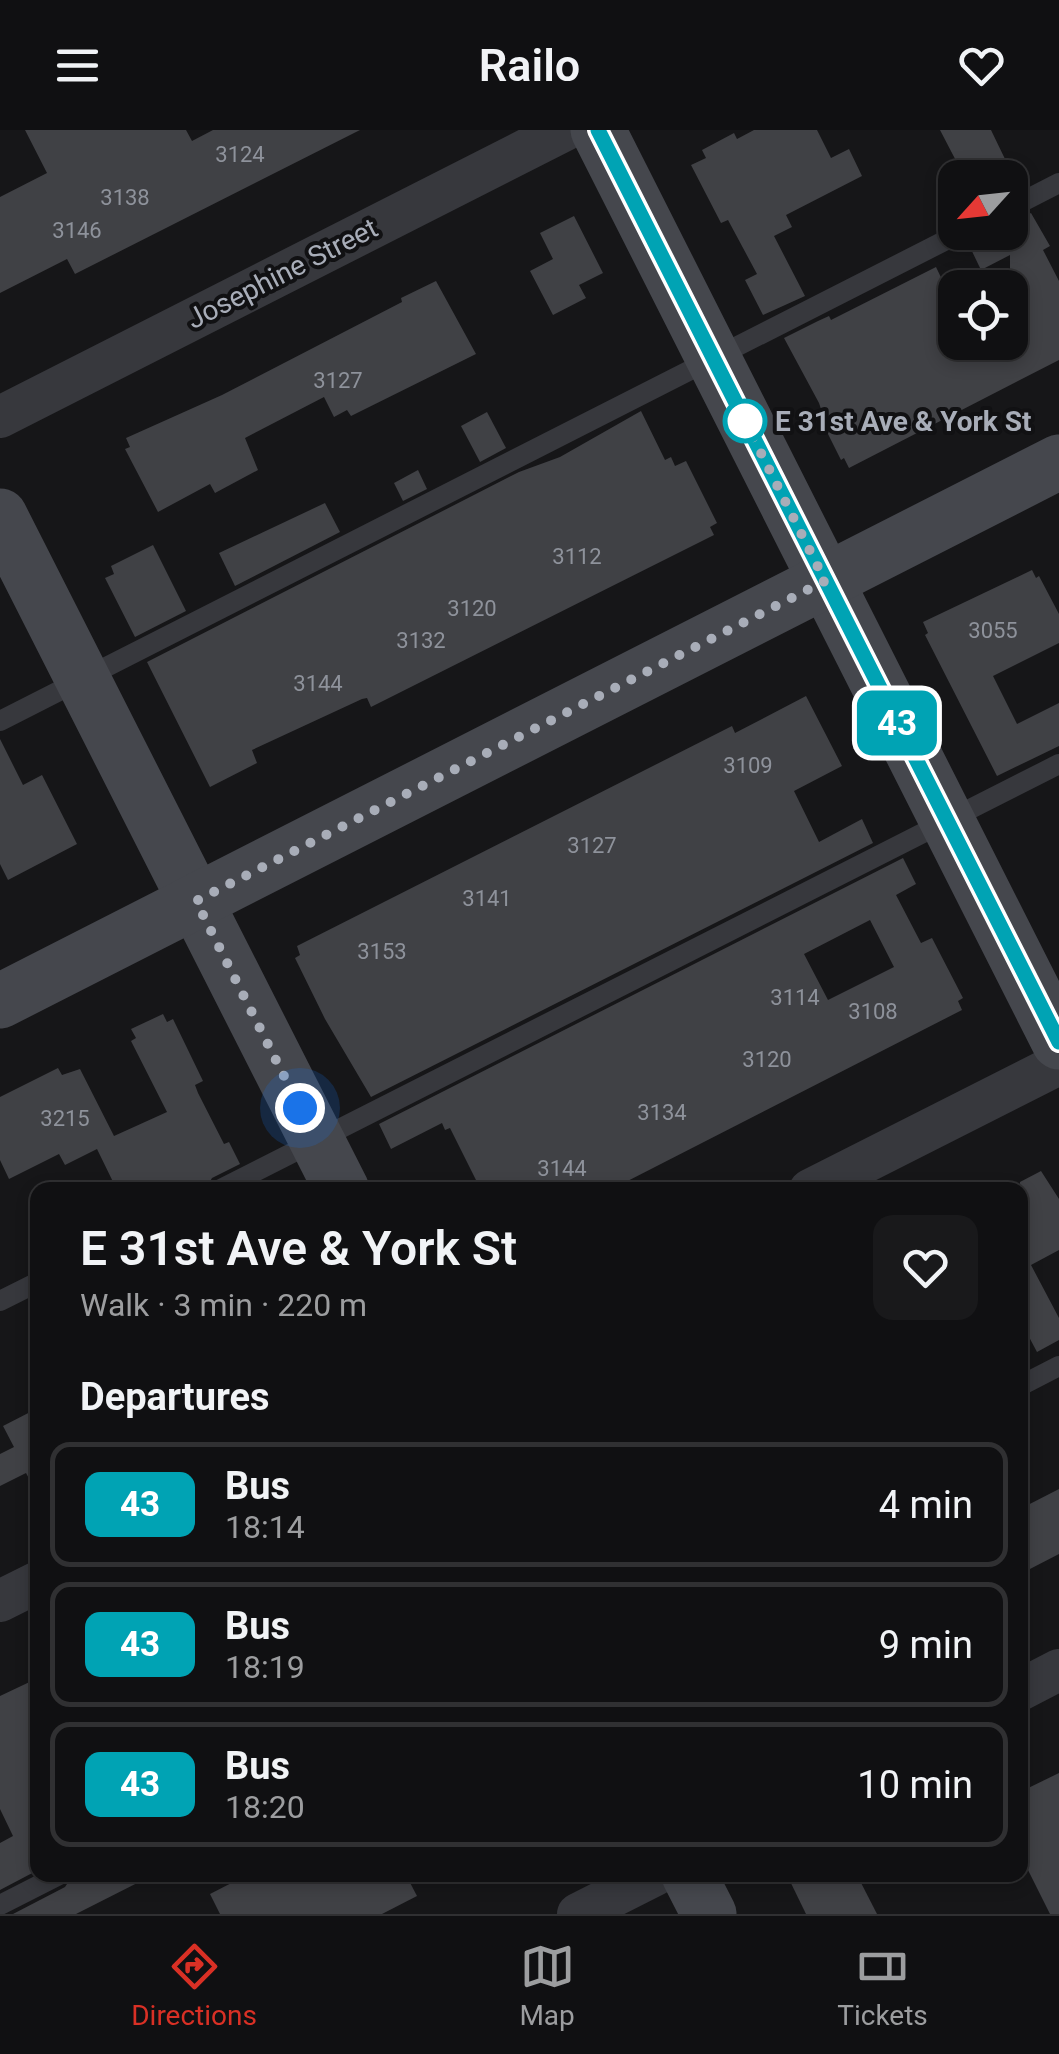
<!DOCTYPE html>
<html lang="en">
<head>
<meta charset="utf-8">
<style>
	body { margin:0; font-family:Roboto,sans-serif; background:#19191b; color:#f1f3f6; height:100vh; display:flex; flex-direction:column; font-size:38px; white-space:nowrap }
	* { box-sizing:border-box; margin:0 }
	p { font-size:32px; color:#9c9d9f }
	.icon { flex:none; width:55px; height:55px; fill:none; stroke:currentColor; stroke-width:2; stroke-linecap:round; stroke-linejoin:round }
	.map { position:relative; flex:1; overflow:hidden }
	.sheet { position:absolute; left:30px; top:1052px; width:998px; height:700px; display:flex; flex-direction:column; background:#101012; border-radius:20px; box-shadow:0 5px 15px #0003,0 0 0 2px #303032 }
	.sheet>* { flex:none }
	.badge { padding:0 20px; border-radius:15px; font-size:35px; line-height:65px }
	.needle { width:65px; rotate:243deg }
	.tools { position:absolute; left:938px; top:30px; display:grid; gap:20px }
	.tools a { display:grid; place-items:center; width:90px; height:90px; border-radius:20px; background:#101012; box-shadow:0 5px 15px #0003,0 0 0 2px #303032; font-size:50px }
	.you { position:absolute; width:50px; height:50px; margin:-25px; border:8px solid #fff; border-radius:50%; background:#1a73e8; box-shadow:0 0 0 15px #1a73e833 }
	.map>.badge { position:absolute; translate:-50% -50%; box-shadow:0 0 0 5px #fff }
	h2 { padding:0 50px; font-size:38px; line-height:90px }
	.round { display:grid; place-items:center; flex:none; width:105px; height:105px; border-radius:20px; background:#19191b }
	.headline { display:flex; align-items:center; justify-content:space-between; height:170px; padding:0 50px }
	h1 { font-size:48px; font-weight:600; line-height:75px }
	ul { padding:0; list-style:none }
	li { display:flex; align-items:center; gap:30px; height:125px; margin:0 20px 15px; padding:0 30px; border:5px solid #303032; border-radius:20px }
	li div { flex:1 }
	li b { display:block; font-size:38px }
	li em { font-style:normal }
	li .badge { min-width:110px; font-weight:700; text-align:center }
	header { display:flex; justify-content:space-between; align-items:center; height:130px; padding:0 50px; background:#101012; font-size:45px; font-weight:600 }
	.menu { display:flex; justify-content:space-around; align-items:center; height:140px; border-top:2px solid #303032; background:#101012; font-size:28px; color:#9c9d9f }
	.menu a { display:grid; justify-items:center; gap:5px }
	.menu .current { color:#d93025 }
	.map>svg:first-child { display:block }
</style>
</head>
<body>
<header><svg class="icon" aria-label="menu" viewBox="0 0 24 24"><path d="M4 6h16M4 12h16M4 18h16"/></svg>Railo<svg class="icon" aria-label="heart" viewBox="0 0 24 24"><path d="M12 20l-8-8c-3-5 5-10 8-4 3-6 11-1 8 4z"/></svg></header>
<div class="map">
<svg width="1059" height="1784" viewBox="0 0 1059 1784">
	<rect width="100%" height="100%" fill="#161618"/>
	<g fill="#404145" fill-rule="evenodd">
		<polygon points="25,0 186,0 192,11 213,0 360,0 75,144 67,129 0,163 0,67 47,43"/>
		<polygon points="754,0 817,0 831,28 849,19 862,46 786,85 792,97 774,106 805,166 763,185 745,150 757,144 728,90 721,93 691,35 706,28 702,20 734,3 737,9"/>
		<polygon points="940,0 991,0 1019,58 1010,63 1010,48 965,48"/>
		<polygon points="1031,83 1050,116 1043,120 1059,151 1059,230 849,338 844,328 841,330 818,284 822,282 819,273 784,208 818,191 829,186 831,190 936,137 948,162 946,163 949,169 941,173 955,201 955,212 1010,212 1010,125 981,140 969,115 992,102 1010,102 1010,92"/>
		<polygon points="574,86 603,143 579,155 586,168 553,185 530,141 553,129 540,103"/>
		<polygon points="436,151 476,224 351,286 347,280 334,287 324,267 245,308 258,340 215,363 210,354 158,382 125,319 130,317 126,308 222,265 402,172 401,168"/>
		<polygon points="641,281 665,330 671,327 675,336 686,331 717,393 710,397 714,405 371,577 367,568 362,569 252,620 257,633 210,657 147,532 519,342 560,327"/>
		<polygon points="487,282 506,318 480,332 461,296"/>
		<polygon points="418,340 427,359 403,371 394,353"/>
		<polygon points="325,373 340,402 235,456 219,423"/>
		<polygon points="153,415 186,481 135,507 105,448 114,444 111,436"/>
		<polygon points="1032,440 1036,448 1039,446 1059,484 1059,513 993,546 1017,594 1059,573 1059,616 997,646 925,505 928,503 923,492"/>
		<polygon points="806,566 842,636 794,661 819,712 862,689 873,713 371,967 325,889 295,828 300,825 297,816 732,596 735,603"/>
		<polygon points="0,609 23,655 42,645 77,714 8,750 0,734"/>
		<path d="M903,728L916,754L896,765L921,813L932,808L963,868L958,871L962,880L610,1060H481L450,998L445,1000L442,993L391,1019L379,994ZM870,790L894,837L828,870L804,824Z"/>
		<polygon points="163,884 167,892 173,889 203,951 195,955 198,963 224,1014 229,1012 240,1034 212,1048 205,1060 117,1060 97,1019 65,1035 59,1024 9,1049 0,1030 0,967 58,938 62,945 80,939 114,1006 167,982 131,911 136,908 131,899"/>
		<polygon points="1041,1041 1059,1069 1059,1120 1031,1135 1059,1188 1059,1210 1037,1222 1020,1190 1020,1052"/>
		<polygon points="38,1278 38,1365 26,1343 0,1356 0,1324 14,1317 3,1296"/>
		<polygon points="1059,1359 1059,1424 1028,1440 1020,1425 1020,1379"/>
		<polygon points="38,1548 38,1740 0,1760 0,1713 13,1706 0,1679 0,1566"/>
		<polygon points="1059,1643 1059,1784 1050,1784 1028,1740 1020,1744 1020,1662"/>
		<polygon points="73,1745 153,1745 76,1784 13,1784 65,1757"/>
		<polygon points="247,1745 406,1745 417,1766 382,1784 220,1784 210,1764"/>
		<polygon points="787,1745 857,1745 877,1784 806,1784"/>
	</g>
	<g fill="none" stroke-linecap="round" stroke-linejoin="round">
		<g stroke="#37383d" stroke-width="20">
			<polyline points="1010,78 1059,53"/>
			<polyline points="0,591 962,102"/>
			<polyline points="219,1060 1059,634"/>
			<polyline points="0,1171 38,1152"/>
			<polyline points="1020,1256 1059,1236"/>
			<polyline points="0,1775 59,1745"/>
		</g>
		<g stroke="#37383d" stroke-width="42">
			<polyline points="0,287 565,0"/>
			<polyline points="810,1060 1059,934"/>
			<polyline points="0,1471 38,1452"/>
			<polyline points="1020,1560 1059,1540"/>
			<polyline points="578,1784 655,1745"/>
		</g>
		<g stroke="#45474d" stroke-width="55">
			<polyline points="598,0 1059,912"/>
			<polyline points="0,386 342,1060"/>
			<polyline points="0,871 1059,332"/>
			<polyline points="689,1745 709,1784"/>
		</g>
	</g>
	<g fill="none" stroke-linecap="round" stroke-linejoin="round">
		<defs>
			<polyline id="line" points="598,0 1059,912"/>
		</defs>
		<use href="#line" stroke="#fff" stroke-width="22"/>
		<use href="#line" stroke="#00a3b4" stroke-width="15"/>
		<polyline stroke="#a8adb8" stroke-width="10" stroke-dasharray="0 18" points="300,978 196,771 825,451 745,291"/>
	</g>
	<circle fill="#fff" stroke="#00a3b4" stroke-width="5" cx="745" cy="291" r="20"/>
	<g text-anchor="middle" stroke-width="8" stroke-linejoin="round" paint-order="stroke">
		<g font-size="22" fill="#8e929b">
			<text x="240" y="32">3124</text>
			<text x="125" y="75">3138</text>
			<text x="77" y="108">3146</text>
			<text x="338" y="258">3127</text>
			<text x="577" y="434">3112</text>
			<text x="472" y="486">3120</text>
			<text x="993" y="508">3055</text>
			<text x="421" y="518">3132</text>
			<text x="318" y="561">3144</text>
			<text x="748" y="643">3109</text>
			<text x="592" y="723">3127</text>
			<text x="487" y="776">3141</text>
			<text x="382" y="829">3153</text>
			<text x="795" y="875">3114</text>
			<text x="873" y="889">3108</text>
			<text x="767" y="937">3120</text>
			<text x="662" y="990">3134</text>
			<text x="65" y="996">3215</text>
			<text x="562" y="1046">3144</text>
		</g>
		<g font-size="28" fill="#a8adb8" stroke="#111113">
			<text transform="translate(282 143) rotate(-27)" y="10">Josephine Street</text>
		</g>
		<g font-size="28" font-weight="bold" fill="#a8adb8" stroke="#111113" text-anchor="start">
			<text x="775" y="301">E 31st Ave &amp; York St</text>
		</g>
	</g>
</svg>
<div class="tools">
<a><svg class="needle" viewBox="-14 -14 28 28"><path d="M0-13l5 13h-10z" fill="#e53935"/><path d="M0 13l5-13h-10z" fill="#9c9d9f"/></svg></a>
<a><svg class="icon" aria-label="locate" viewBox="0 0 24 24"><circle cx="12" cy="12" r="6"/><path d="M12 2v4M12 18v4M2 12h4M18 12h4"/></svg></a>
</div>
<div class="you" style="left:300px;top:978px"></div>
<b class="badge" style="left:897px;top:593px;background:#00a3b4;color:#fff">43</b>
<section class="sheet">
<div class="headline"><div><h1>E 31st Ave &amp; York St</h1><p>Walk · 3 min · 220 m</p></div><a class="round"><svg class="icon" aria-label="heart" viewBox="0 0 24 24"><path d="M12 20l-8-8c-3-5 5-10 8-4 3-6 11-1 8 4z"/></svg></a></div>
<h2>Departures</h2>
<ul>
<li><span class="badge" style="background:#00a3b4;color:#fff">43</span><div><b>Bus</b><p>18:14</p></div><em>4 min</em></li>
<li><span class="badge" style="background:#00a3b4;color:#fff">43</span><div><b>Bus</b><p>18:19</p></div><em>9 min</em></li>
<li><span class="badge" style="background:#00a3b4;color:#fff">43</span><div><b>Bus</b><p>18:20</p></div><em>10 min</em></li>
</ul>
</section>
</div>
<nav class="menu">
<a class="current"><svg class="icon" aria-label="directions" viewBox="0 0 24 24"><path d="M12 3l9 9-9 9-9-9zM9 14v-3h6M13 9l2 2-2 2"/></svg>Directions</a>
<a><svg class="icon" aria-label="map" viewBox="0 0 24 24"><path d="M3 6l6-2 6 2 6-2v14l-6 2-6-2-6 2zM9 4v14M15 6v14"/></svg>Map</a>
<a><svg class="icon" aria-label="tickets" viewBox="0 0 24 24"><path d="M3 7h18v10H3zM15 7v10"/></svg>Tickets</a>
</nav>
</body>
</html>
